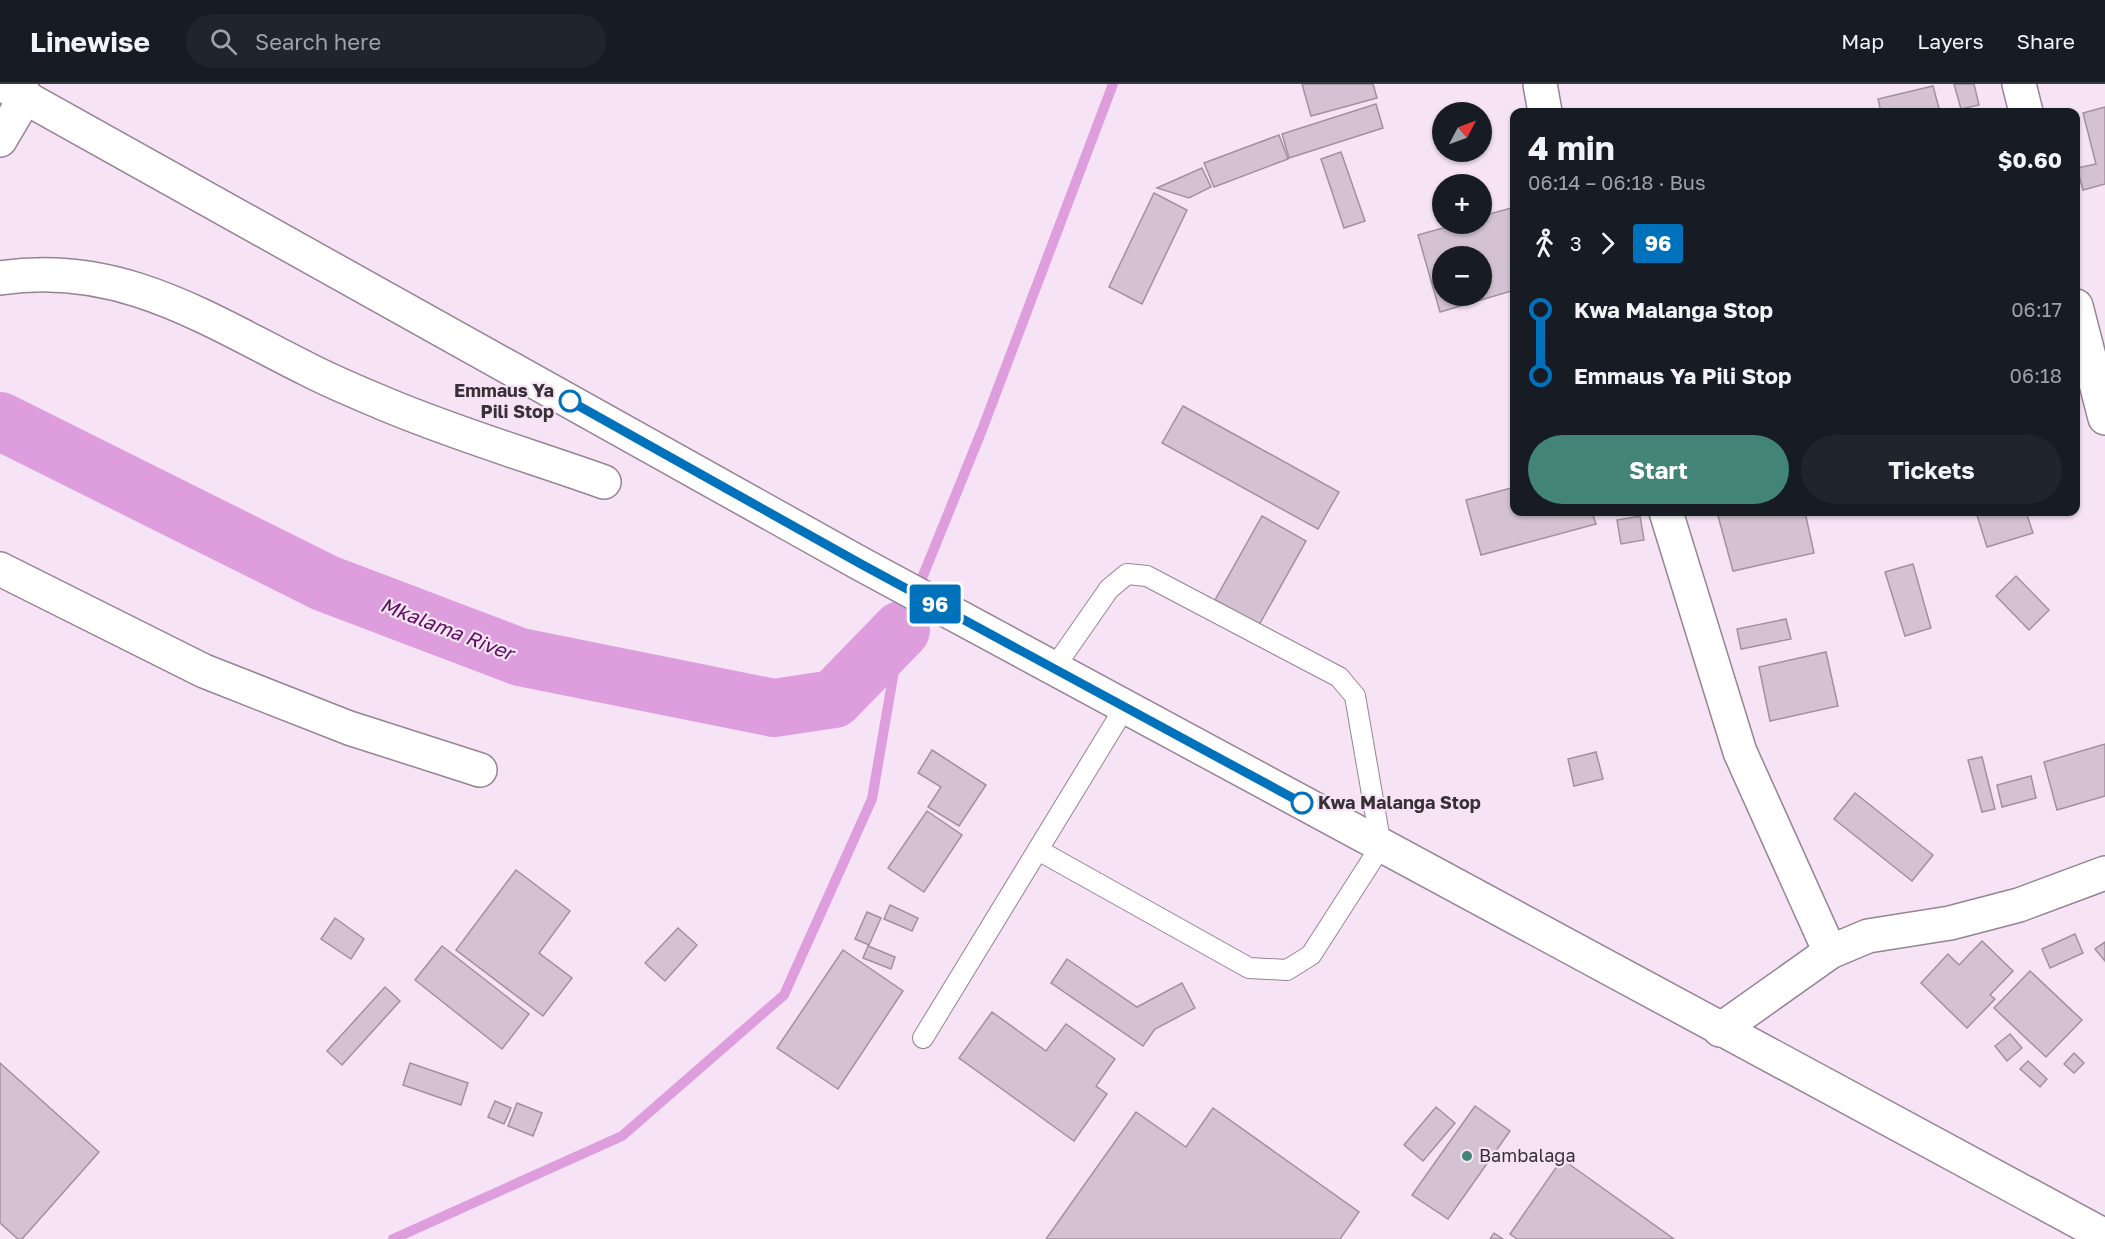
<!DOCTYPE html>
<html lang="en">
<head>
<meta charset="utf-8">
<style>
	body { margin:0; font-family:"Golos Text",sans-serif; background:#20242c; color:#f1f3f6; height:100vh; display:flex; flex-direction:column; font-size:22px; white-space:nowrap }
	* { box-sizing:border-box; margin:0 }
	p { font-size:20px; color:#9ea1a6 }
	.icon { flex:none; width:33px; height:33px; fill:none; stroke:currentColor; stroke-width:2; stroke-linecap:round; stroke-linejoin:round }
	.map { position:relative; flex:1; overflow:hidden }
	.sheet { position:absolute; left:1510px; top:24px; width:570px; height:408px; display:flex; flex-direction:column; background:#171b24; border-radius:12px; box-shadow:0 2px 4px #0004 }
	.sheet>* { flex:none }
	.badge { padding:0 12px; border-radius:4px; font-size:21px; line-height:39px }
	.needle { width:39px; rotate:49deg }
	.controls { position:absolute; left:1432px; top:18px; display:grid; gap:12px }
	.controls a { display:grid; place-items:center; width:60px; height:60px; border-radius:50%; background:#171b24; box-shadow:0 2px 4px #0004; font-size:30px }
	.map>.badge { position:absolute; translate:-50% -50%; box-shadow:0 0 0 3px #fff }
	.legs { display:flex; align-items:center; gap:9px; height:66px; padding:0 18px; font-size:20px }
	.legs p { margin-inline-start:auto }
	.headline { display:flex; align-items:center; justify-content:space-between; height:102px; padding:0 18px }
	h1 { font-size:33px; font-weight:700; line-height:45px }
	.action { display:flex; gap:12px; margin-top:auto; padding:12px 18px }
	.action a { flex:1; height:69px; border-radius:36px; background:#428475; color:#fff; font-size:24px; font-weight:700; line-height:69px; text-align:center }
	.action a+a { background:#20242c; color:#f1f3f6 }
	ul { padding:0 18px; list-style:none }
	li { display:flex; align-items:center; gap:21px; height:66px; font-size:22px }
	li i { display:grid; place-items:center; width:9px; height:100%; margin:0 8px; background:currentColor }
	li i::after { content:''; width:15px; height:15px; margin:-8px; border:4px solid; border-radius:50%; background:#171b24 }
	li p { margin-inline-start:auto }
	li:first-child i { background:linear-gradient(#0000 50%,currentColor 0) }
	li:last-child i { background:linear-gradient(currentColor 50%,#0000 0) }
	header { display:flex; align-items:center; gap:36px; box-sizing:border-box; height:84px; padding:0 30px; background:#171b24; border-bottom:2px solid #363941 }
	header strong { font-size:28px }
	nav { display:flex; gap:33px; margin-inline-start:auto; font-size:21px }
	.search { width:420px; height:54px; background:#20242c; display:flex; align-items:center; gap:15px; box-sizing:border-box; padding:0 21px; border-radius:33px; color:#9ea1a6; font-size:22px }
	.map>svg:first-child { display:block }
</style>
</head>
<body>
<header>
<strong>Linewise</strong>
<div class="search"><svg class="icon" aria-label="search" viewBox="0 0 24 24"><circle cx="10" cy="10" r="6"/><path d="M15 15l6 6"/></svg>Search here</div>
<nav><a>Map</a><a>Layers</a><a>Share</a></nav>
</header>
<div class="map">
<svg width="2105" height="1155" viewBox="0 0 2105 1155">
	<rect width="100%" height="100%" fill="#f6e3f6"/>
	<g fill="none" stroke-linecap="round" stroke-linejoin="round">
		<polyline stroke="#de9edd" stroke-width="10" points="393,1155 622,1052 784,911 872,715 901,546 982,346 1113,0"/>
		<polyline stroke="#de9edd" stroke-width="58" points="0,337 325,499 520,573 774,624 834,615 901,546"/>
	</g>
	<g fill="#d4c1d3" stroke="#a290a1" stroke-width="1.5" fill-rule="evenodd">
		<polygon points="1302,0 1373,0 1377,14 1311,32"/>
		<polygon points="1954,0 1974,0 1979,21 1961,25"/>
		<polygon points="1933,2 1940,28 1881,28 1878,15"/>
		<polygon points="1376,20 1383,44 1289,74 1282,50"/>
		<polygon points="2105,23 2105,100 2083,106 2077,84 2096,80 2083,29"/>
		<polygon points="1279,51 1288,75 1214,103 1204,79"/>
		<polygon points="1341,68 1365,137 1344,144 1321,75"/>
		<polygon points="1202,84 1211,103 1189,114 1157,104"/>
		<polygon points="1154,109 1187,126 1142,220 1109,203"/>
		<path d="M1515,123V206L1440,228L1418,151L1457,140H1482V132ZM1443,172H1482V212H1443Z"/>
		<polygon points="1183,322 1339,408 1318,445 1162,359"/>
		<polygon points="1515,403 1515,428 1592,428 1596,440 1481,471 1466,416"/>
		<polygon points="1717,428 1805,428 1814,469 1733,487"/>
		<polygon points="1976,428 2026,428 2033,449 1987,463"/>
		<polygon points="1262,432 1306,457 1259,541 1215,516"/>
		<polygon points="1640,432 1644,456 1621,460 1617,436"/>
		<polygon points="1913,480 1931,544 1905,552 1885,488"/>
		<polygon points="2016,492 2049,526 2029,546 1996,512"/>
		<polygon points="1786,535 1791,555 1741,565 1737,545"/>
		<polygon points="1826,568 1838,622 1770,637 1759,583"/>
		<polygon points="2105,660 2105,712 2057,726 2044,678"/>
		<polygon points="932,666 986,701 959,742 928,723 941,703 918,689"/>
		<polygon points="1596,668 1603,695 1574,702 1568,675"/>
		<polygon points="1982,673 1995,725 1982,728 1968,676"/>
		<polygon points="2031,692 2036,714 2002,723 1997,701"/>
		<polygon points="1855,709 1933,771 1912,797 1834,735"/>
		<polygon points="927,727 962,751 924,808 888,784"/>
		<polygon points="516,786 570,827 539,869 572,894 543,932 456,866"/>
		<polygon points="890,821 918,834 912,847 884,835"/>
		<polygon points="867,828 881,834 869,861 855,855"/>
		<polygon points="335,834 364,855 351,875 321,855"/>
		<polygon points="678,844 697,861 665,897 645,879"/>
		<polygon points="2075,850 2083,869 2050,884 2042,865"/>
		<polygon points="1982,857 2013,887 1990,911 1995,915 1967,944 1921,899 1948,870 1959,881"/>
		<polygon points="2105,858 2105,877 2095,865"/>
		<polygon points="442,862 529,930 502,965 415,896"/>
		<polygon points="868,862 895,873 891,885 863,874"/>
		<polygon points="843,866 903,907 838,1005 777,964"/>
		<polygon points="1067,875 1137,923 1182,899 1195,924 1155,945 1143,962 1051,899"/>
		<polygon points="2030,887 2082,936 2046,973 1994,924"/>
		<polygon points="385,903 400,917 342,981 327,967"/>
		<polygon points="992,928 1046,967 1066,940 1115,975 1096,1002 1107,1010 1074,1057 959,974"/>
		<polygon points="2010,950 2022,964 2007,977 1995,962"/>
		<polygon points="2074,969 2084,979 2074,989 2064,980"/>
		<polygon points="2028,977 2047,995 2040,1003 2020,985"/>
		<polygon points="0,979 99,1068 22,1155 18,1155 0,1139"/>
		<polygon points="410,979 468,999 461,1021 403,1001"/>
		<polygon points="495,1017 511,1024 504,1040 488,1033"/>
		<polygon points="517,1019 542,1029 533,1052 508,1042"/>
		<polygon points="1475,1022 1510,1047 1448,1135 1412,1111"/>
		<polygon points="1436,1023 1455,1039 1423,1077 1404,1061"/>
		<polygon points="1213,1024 1359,1128 1340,1155 1046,1155 1136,1028 1186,1063"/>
		<polygon points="1562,1075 1674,1155 1517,1155 1510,1150"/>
		<polygon points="1494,1149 1503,1155 1490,1155"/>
	</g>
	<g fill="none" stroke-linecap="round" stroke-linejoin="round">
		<defs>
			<g id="lane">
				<polyline points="1038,766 1249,884 1287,886 1311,871 1381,762 1355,612 1339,593 1147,492 1127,490 1109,505 1054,584"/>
				<polyline points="923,954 1125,623"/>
			</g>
			<g id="street">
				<polyline points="1540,0 1545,28"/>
				<polyline points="2019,0 2026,28"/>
				<polyline points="0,56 26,12"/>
				<path d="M0,194C119,176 205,234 307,285C332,298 359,309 385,320C456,350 531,372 604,398"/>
				<polyline points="2076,222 2105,334"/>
				<polyline points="1666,428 1740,668 1830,868"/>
				<polyline points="0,485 204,587 349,644 480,686"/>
				<polyline points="1720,946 1830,868 1868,852 1950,839 2019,821 2105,789"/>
			</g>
			<polyline id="highway" points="1,0 861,480 2105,1152"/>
		</defs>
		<use href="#lane" stroke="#968495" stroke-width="22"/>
		<use href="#street" stroke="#968495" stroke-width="36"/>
		<use href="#highway" stroke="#968495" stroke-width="36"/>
		<use href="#lane" stroke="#fff" stroke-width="20"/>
		<use href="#street" stroke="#fff" stroke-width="33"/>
		<use href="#highway" stroke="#fff" stroke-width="33"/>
	</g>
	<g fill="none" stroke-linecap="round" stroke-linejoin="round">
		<defs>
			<polyline id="line-1" points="570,317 861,480 1302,719"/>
		</defs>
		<use href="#line-1" stroke="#fff" stroke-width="14"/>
		<use href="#line-1" stroke="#0072bc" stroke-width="9"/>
	</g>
	<g fill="#fff" stroke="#0072bc" stroke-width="3">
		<circle cx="570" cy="317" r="10"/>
		<circle cx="1302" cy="719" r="10"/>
	</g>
	<circle fill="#428475" stroke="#f6e3f6" stroke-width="2" cx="1467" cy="1072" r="6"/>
	<g text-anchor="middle" stroke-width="4.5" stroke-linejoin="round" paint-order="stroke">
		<g font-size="18" font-weight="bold" fill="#383037" stroke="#f6e3f6" text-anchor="end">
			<text x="554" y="313">Emmaus Ya<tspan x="554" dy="21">Pili Stop</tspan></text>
			<text x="1318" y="725" text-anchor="start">Kwa Malanga Stop</text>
		</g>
		<g font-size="18" fill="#383037" stroke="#f6e3f6" text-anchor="start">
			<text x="1479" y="1078">Bambalaga</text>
		</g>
		<g font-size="20" font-style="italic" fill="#5c0f5d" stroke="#f6e3f6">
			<text transform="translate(447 545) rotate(21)" y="7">Mkalama River</text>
		</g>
	</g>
</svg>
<div class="controls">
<a><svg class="needle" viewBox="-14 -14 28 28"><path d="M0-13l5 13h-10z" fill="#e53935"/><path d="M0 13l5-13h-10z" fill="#9ea1a6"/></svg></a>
<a>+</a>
<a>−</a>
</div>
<b class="badge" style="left:935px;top:520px;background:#0072bc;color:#fff">96</b>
<section class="sheet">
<div class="headline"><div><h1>4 min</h1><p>06:14 – 06:18 · Bus</p></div><b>$0.60</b></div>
<div class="legs"><svg class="icon" aria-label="walk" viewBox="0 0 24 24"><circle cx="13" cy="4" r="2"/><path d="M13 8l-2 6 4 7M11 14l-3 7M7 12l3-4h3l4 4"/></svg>3<svg class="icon" aria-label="forward" viewBox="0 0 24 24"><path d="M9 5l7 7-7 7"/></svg><b class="badge" style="background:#0072bc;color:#fff">96</b></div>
<ul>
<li><i style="color:#0072bc"></i><b>Kwa Malanga Stop</b><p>06:17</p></li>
<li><i style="color:#0072bc"></i><b>Emmaus Ya Pili Stop</b><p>06:18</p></li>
</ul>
<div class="action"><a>Start</a><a>Tickets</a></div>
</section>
</div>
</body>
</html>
